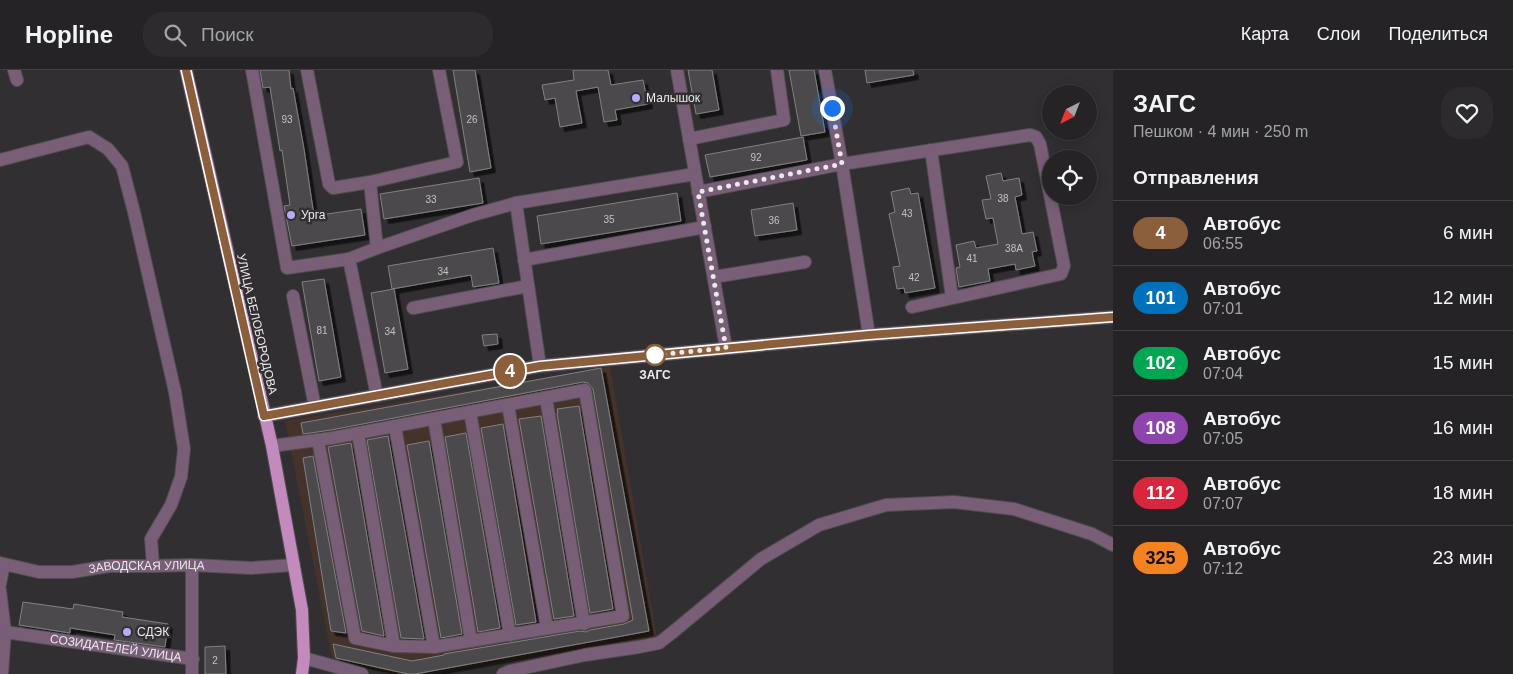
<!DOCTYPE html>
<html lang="ru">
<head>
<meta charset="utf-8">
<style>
	body { margin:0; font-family:Helvetica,sans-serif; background:#2d2b2d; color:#f1f3f6; height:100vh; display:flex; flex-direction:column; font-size:19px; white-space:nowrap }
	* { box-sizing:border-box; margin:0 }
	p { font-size:16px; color:#a3a4a7 }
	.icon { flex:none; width:28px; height:28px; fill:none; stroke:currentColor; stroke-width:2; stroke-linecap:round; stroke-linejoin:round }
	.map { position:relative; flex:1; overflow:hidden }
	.details { display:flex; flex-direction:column; background:#252325; width:400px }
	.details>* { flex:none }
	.badge { padding:0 10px; border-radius:16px; font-size:18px; line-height:32px }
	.needle { width:32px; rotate:222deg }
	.buttons { position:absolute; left:1042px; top:15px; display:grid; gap:10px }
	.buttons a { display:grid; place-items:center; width:55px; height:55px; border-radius:50%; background:#252325; box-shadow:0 2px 12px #0003,0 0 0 1px #424042; font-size:25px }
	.you { position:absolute; width:25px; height:25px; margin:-12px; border:4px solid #fff; border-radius:50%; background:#1a73e8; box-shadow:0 0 0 8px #1a73e833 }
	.map>.badge { position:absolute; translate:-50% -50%; box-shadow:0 0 0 2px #fff }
	h2 { padding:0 20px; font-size:19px; line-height:45px }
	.round { display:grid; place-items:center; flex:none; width:52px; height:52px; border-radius:20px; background:#2d2b2d }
	.head { display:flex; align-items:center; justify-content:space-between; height:85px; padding:0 20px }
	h1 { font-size:24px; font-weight:700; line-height:38px }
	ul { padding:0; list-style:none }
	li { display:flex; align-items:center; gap:15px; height:65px; padding:0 20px; border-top:1px solid #424042 }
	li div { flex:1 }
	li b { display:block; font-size:19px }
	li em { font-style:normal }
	li .badge { min-width:55px; font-weight:700; text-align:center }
	header { display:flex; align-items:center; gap:30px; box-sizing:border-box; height:70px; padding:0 25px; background:#252325; border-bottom:1px solid #424042 }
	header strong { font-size:24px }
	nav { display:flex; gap:28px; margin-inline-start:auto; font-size:18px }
	.search { width:350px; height:45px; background:#2d2b2d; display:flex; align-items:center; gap:12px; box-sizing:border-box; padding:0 18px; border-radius:20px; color:#a3a4a7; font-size:19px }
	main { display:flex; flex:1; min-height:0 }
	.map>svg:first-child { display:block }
</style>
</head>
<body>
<header>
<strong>Hopline</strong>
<div class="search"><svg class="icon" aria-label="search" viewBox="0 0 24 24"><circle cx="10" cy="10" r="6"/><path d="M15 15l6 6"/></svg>Поиск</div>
<nav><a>Карта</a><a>Слои</a><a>Поделиться</a></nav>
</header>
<main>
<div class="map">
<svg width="1113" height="604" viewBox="0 0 1113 604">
	<defs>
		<filter id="shadow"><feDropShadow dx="4.5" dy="4.5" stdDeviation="0" flood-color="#0009"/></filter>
	</defs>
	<rect width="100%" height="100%" fill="#312f31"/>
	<polygon fill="#45332b" points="610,297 657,568 434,604 389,604 333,593 285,351"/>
	<g fill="#4b494b" stroke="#838183" filter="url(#shadow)">
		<polygon points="260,0 289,0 291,19 293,18 304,79 314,146 361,139 365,165 292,176 284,136 290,135 282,80 280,81 270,17 263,18"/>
		<polygon points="453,0 475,0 491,98 470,102"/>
		<polygon points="573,0 608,0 611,15 643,10 648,34 615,40 617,50 604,52 598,17 576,21 582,53 560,57 555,28 545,30 542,15 574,10"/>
		<polygon points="688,0 712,0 719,40 696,44"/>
		<polygon points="789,0 814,0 825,62 801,66"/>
		<polygon points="865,0 913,0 914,5 867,13"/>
		<polygon points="803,67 807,90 710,107 705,85"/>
		<polygon points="1001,103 1003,111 1019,108 1022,125 1015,127 1022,164 1033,162 1037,181 1032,182 1035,196 1016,200 1015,194 988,199 990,211 959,217 956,198 960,197 956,175 974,171 976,178 998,174 993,148 986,149 982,130 991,129 986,106"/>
		<polygon points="479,108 483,133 384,149 380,124"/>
		<polygon points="909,118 911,124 918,123 935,218 905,223 904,218 897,219 893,197 900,196 889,144 895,142 891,122"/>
		<polygon points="677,123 681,151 541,174 537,146"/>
		<polygon points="793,133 797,160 755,166 751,140"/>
		<polygon points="493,178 499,213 473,217 471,205 392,219 388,196"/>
		<polygon points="324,209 341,307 319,311 302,212"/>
		<polygon points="394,219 408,299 385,303 371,223"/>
		<polygon points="497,264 498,274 484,276 482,265"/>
		<polygon points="601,298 649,561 415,604 408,604 336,588 333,574 412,591 444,585 444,584 580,561 586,562 590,560 624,554 633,550 593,319 588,313 583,312 331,360 303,364 301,353"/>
		<polygon points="579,336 613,539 590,543 557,343 558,343 557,339"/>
		<polygon points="541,346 574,546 554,549 519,349"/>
		<polygon points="503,354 536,552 516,555 481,358"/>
		<polygon points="466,363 500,558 478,562 445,367"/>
		<polygon points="388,366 424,569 401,568 367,370"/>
		<polygon points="429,371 462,564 441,568 407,375"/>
		<polygon points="351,373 384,566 362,561 328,377"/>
		<polygon points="313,386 346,563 331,561 303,388"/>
		<polygon points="23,532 73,539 74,534 123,542 122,547 168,554 165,577 114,570 115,565 70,558 70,563 19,555"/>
		<polygon points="225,576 226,604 205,604 205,577"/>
	</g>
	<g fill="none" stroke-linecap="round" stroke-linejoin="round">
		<defs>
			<g id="minor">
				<polyline points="14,0 17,10"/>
				<polyline points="252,0 287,198 349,189 377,178 473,145 516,133"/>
				<polyline points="307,0 329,114 333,118 370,112 377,178"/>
				<polyline points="677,0 726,278"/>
				<polyline points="825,0 842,94 1030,65 1036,67 1040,74 1064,196 1061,204 912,237"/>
				<polyline points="689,69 784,50 777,0"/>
				<polyline points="931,80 952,227"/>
				<polyline points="0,90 89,67 108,79 122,96 134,142 175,322 184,379 181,407 171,435 151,469 153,496"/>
				<polyline points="370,112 457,92 439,0"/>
				<polyline points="698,122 842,94 869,265"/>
				<polyline points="349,189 377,326"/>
				<polyline points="524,190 705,157"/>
				<polyline points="714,207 805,192"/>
				<polyline points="293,226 315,337"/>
				<polyline points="413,238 528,216"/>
				<polyline points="540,296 516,133 695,104"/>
				<polyline points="546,328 584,554"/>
				<polyline points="508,335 547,558"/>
				<polyline points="470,342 510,565"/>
				<polyline points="264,346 540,296 869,265 1113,247"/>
				<polyline points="434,349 471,571"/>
				<polyline points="395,356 434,577"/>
				<polyline points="358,363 394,576"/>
				<polyline points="272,376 332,368 585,320 623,546 434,577 394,576 355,568 318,370"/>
				<path id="s1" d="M0,493L39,502H72L109,496H153L192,495L251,498L294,495"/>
				<polyline points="0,514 4,494"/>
				<polyline points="0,520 5,562 2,604"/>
				<path id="s2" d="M5,562L193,589"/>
				<polyline points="304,588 362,604"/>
				<polyline points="192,604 192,495"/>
				<polyline points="503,604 510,601 585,585 639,577 659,573 673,562 761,489 819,455 886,435 954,432 1014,439 1092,464 1113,475"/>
			</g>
			<polyline id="major" points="186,0 272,376 302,540 304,588 302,604"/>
		</defs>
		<use href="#minor" stroke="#4f4d4f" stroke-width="14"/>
		<use href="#major" stroke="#4f4d4f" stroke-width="14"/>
		<use href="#minor" stroke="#795e77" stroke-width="12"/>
		<use href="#major" stroke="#c28abd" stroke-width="12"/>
	</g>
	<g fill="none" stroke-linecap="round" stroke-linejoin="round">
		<defs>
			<polyline id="line" points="186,0 264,346 540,296 869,265 1113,247"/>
		</defs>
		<use href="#line" stroke="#fff" stroke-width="11"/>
		<use href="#line" stroke="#8b5e3c" stroke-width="8"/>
		<polyline stroke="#ebeaeb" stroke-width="5" stroke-dasharray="0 9" points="655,285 726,278 698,122 842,94 832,38"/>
	</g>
	<g fill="#b7abf8" stroke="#312f31" stroke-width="2">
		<circle cx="636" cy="28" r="5"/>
		<circle cx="291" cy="145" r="5"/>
		<circle cx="127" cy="562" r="5"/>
	</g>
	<circle fill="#fff" stroke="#8b5e3c" stroke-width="2.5" cx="655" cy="285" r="10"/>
	<g text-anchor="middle" stroke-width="5" stroke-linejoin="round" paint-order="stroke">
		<g font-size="10" fill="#c3c2c3">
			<text x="287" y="53">93</text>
			<text x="472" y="53">26</text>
			<text x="756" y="91">92</text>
			<text x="1003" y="132">38</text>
			<text x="431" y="133">33</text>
			<text x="907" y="147">43</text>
			<text x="609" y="153">35</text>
			<text x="774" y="154">36</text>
			<text x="1014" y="182">38А</text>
			<text x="972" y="192">41</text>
			<text x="443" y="205">34</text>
			<text x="914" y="211">42</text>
			<text x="322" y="264">81</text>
			<text x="390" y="265">34</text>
			<text x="215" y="594">2</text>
		</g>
		<g font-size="12" fill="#ebeaeb" stroke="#312f31" text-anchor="start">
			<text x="646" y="32">Малышок</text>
			<text x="301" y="149">Урга</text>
			<text x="137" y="566">СДЭК</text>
		</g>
		<g font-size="12" fill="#ebeaeb" stroke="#312f31">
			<text transform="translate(257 254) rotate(77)" y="4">УЛИЦА БЕЛОБОРОДОВА</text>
			<text dy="4" stroke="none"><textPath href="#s1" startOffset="148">ЗАВОДСКАЯ УЛИЦА</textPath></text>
			<text dy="4" stroke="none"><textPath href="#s2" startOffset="112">СОЗИДАТЕЛЕЙ УЛИЦА</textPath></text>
		</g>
		<g font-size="12" font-weight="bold" fill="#ebeaeb" stroke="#312f31">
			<text x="655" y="309">ЗАГС</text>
		</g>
	</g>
</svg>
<div class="buttons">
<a><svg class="needle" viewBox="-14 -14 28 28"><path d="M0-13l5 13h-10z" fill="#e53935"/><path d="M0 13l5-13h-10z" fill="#a3a4a7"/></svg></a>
<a><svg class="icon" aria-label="locate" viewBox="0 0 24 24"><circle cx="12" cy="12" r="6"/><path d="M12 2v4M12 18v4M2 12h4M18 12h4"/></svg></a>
</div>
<div class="you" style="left:832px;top:38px"></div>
<b class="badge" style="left:510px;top:301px;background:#8b5e3c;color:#fff">4</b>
</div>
<section class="details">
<div class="head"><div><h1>ЗАГС</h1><p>Пешком · 4 мин · 250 m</p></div><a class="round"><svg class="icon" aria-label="heart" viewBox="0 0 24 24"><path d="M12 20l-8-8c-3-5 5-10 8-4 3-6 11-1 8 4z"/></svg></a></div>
<h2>Отправления</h2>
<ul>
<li><span class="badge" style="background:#8b5e3c;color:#fff">4</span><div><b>Автобус</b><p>06:55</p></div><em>6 мин</em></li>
<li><span class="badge" style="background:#0072bc;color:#fff">101</span><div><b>Автобус</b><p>07:01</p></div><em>12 мин</em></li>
<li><span class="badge" style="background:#00a651;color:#fff">102</span><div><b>Автобус</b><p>07:04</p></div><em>15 мин</em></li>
<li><span class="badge" style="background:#8e44ad;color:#fff">108</span><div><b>Автобус</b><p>07:05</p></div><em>16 мин</em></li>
<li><span class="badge" style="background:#d7263d;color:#fff">112</span><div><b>Автобус</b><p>07:07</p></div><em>18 мин</em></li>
<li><span class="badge" style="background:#f58220;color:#111">325</span><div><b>Автобус</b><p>07:12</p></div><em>23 мин</em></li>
</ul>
</section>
</main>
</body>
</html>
